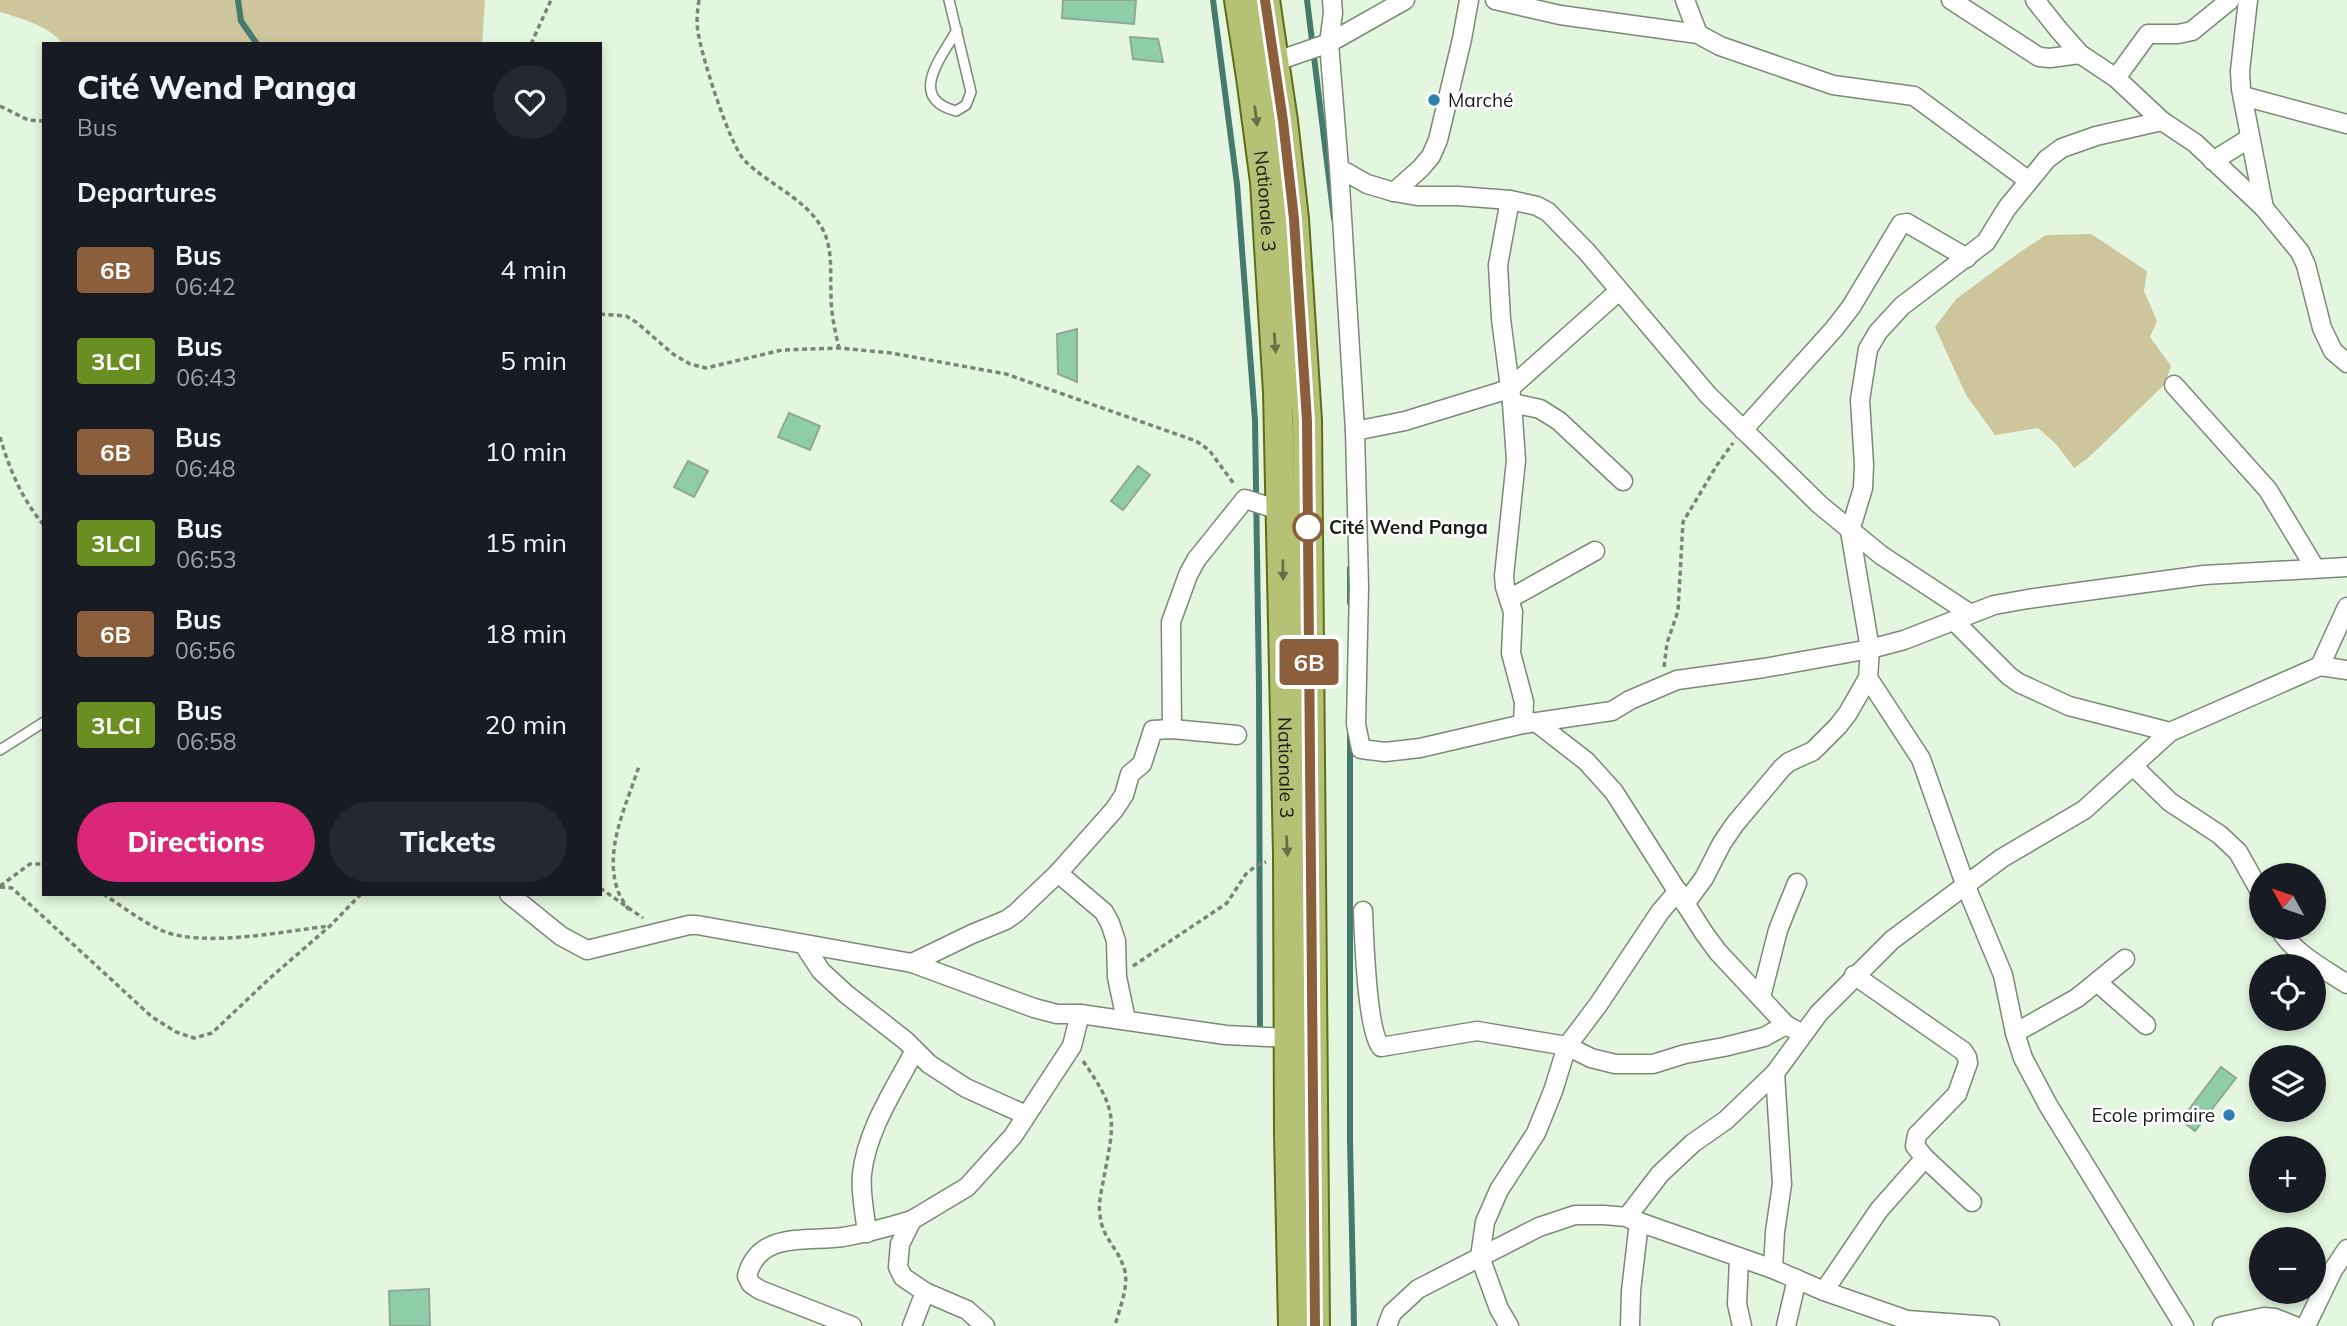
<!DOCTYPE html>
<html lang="en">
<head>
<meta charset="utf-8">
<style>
	body { margin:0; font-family:Mulish,sans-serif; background:#242831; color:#f1f3f6; height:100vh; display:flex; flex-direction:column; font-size:26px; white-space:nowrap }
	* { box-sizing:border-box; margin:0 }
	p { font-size:23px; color:#9ea1a6 }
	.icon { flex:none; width:38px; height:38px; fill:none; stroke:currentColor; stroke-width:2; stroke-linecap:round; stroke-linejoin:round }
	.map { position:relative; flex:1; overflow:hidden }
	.side { position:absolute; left:42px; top:42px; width:560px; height:854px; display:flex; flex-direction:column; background:#171b24; border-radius:0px; box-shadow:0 4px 10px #0003 }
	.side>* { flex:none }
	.badge { padding:0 14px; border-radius:5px; font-size:24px; line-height:46px }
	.needle { width:46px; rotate:310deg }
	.buttons { position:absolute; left:2249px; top:863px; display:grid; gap:14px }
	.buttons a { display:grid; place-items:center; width:77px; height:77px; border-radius:50%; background:#171b24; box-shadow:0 4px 10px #0003; font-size:35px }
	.map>.badge { position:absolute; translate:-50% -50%; box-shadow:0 0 0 4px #fff }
	h2 { padding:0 35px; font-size:26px; line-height:63px }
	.round { display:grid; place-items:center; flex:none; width:74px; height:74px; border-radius:37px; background:#242831 }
	.headline { display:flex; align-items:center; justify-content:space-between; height:119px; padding:0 35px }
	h1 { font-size:33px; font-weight:800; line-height:52px }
	.cta { display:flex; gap:14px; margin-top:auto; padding:14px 35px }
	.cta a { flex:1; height:80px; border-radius:42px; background:#db2777; color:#fff; font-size:28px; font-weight:800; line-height:80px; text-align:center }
	.cta a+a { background:#242831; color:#f1f3f6 }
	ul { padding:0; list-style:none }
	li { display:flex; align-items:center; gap:21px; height:91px; padding:0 35px }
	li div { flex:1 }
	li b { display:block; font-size:26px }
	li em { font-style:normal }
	li .badge { min-width:77px; font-weight:700; text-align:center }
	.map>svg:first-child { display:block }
</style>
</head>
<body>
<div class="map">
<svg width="2347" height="1326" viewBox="0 0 2347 1326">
	<rect width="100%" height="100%" fill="#e4f6df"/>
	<g fill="#cdc69c">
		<path d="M0,0H485L482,44H63C50,26 20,18 0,12Z"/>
		<polygon points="2091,234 2147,271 2144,291 2157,321 2150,337 2171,366 2165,384 2088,458 2074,468 2057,445 2038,428 1995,435 1966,395 1935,327 1956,299 2020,252 2046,235"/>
	</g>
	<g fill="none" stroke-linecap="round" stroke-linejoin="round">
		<g stroke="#447b6e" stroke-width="6">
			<polyline points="238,0 241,21 257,44"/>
			<polyline points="1213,0 1237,184 1255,420 1259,686 1260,1035"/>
			<polyline points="1307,0 1334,219"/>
			<polyline points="1350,568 1350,603"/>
			<polyline points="1350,733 1350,1142 1354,1326"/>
		</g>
	</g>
	<g fill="#8fcca9" stroke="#8fa898" stroke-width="2">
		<polygon points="1063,0 1136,0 1134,24 1062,18"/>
		<polygon points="1130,37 1158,39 1163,62 1133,59"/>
		<polygon points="1077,329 1077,382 1058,374 1057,334"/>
		<polygon points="789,413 820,426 810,450 778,437"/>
		<polygon points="688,461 708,471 694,497 674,487"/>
		<polygon points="1138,466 1150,475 1123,510 1111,501"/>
		<polygon points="2221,1067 2236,1078 2195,1131 2181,1120"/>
		<polygon points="429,1289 430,1326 390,1326 389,1291"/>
	</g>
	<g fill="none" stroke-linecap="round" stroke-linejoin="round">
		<defs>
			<g id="service">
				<path d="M949,0L971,92L966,105L956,111C907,98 941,58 957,30"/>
				<polyline points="0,750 44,722"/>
			</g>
			<g id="minor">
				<polyline points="1332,0 1333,13 1329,43 1339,168 1367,184 1394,192 1417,196 1458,196 1510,200 1537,206 1548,212 1587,252 1708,395 1820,505 1881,555 1969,613"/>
				<polyline points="1495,0 1560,15 1698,34 1720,46 1833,85 1914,96 2029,181"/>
				<polyline points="1685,0 1698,34"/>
				<polyline points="1951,0 2039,57 2050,58 2080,54"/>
				<polyline points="2035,0 2058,29 2080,54 2116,78 2162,121 2195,143 2264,208 2300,252 2306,265 2322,328 2333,351 2347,363"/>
				<polyline points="2248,0 2240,71 2241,89 2264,208"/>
				<polyline points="1266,67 1274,62 1329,43 1405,0"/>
				<polyline points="2116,78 2148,34 2178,34 2192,31 2230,0"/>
				<polyline points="2243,96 2347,124"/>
				<polyline points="2213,161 2250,138"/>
				<polyline points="1339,168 1355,431 1359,587 1356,724 1361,749 1385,752 1420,748 1523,724 1612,711 1630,700 1677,680 1764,668 1870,649 1904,640 1994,605 2028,599 2204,575 2347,567"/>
				<polyline points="1394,192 1421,168 1431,156 1438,140 1462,39 1469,0"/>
				<polyline points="1510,200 1498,265 1501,319 1512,403 1516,460 1504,576 1505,587 1513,612 1511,653 1524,702 1523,724"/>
				<polyline points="2174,385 2268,490 2315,568"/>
				<polyline points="1512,403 1540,409 1559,421 1623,481"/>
				<polyline points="1743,430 1834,329 1851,307 1901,224 1907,223 1967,258"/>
				<polyline points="1355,431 1405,421 1509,389 1619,291"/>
				<polyline points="1509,599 1595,551"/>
				<polyline points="1954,621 2009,676 2019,683 2069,706 2170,732"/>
				<polyline points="2320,666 2347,670"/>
				<polyline points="1868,678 1921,759 1965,884 2003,975 2015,1033 2023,1058 2048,1105 2184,1326"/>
				<polyline points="1537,723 1586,761 1614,792 1704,933 1718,952 1786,1025"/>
				<polyline points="1172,729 1171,622 1188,575 1196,560 1245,499 1282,511"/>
				<polyline points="2133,766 2170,802 2220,835 2238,852 2261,893"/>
				<polyline points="1058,873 1104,912 1110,923 1116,941 1117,977 1126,1020"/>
				<polyline points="509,894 561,936 587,950 689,925 697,925 912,963 1034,1008 1057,1014 1080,1014 1226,1035 1289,1038"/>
				<polyline points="1685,904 1704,878 1722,843 1735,824 1782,768 1789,762 1813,751 1838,726 1848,713 1868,678 1870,649 1850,531 1863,488 1864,465 1860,400 1868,349 1878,332 1902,306 1986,242 2007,208 2047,159 2062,148 2096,136 2162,121"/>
				<path d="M1363,911C1364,937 1367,1031 1381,1047L1477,1031L1567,1046L1591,1058L1615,1064H1653L1685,1054L1724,1047L1764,1037L1786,1025L1803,1034"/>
				<path d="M2279,928C2292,952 2324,969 2347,984"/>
				<polyline points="804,945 821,971 846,994 906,1041 929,1064 966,1088 1026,1115"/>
				<polyline points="912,963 972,934 1006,920 1016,913 1058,873 1114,810 1124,795 1130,774 1142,764 1153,730 1172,729 1237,735"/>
				<polyline points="2097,982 2146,1025"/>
				<polyline points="1761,997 1778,930 1797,883"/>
				<polyline points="2015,1033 2077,998 2125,959"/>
				<polyline points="1925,1158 1972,1202"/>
				<polyline points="1630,1219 1639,1222 1631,1291 1630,1326"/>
				<polyline points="1639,1222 1773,1269 1824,1291 1907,1320 1990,1326"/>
				<path d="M867,1233C865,1214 860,1192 862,1174C867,1129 895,1089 915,1050"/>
				<polyline points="1739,1258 1737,1304 1742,1326"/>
				<polyline points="1773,1269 1775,1232 1782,1184 1775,1073"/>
				<polyline points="1824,1291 1879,1210 1925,1158 1915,1146 1917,1135 1957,1094 1968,1063 1967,1057 1963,1051 1854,975"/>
				<path d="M852,1326L760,1290L751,1284L747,1276C759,1230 808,1242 843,1237C867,1233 889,1227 912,1220"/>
				<polyline points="912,1326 925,1292"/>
				<polyline points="985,1326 967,1310 925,1292 903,1277 898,1267 900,1244 912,1220 967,1187 1013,1136 1072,1046 1080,1014"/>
				<polyline points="1387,1326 1392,1313 1418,1289 1539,1227 1575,1215 1604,1215 1627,1217 1660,1174 1693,1143 1726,1120 1775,1073 1819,1013 1892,940 2002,858 2084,810 2170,732 2320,666 2347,607"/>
				<polyline points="1509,1326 1499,1309 1480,1257 1485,1222 1499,1190 1536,1133 1553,1091 1567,1046 1598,1005 1660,912 1678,891"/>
				<polyline points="1786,1326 1797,1279"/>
				<polyline points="2222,1326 2264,1317 2275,1318 2295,1326"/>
				<polyline points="2306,1326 2333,1270 2347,1249"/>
			</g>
			<g id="primary">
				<path id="s1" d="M1239,0L1251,77L1265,182L1278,392L1288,855L1289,1134L1293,1326"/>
				<polyline points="1265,0 1283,121 1294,219 1307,420 1315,1326"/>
			</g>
		</defs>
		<use href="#service" stroke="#798a75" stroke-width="12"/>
		<use href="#minor" stroke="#798a75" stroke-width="21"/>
		<use href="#primary" stroke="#5e6d17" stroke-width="32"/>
		<g stroke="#798576" stroke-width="3.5" stroke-dasharray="5 3.5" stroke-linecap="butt">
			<path d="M699,0C697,12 696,25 699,37C703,60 730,146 745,161C769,185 809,200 824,232C833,252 830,274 831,295C831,313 835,331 839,348"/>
			<polyline points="531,44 551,0"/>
			<polyline points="0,106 28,120 44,121"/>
			<polyline points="600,314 626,316 636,322 673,354 690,364 706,368 782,350 839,348 891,353 1006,374 1196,441 1209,450 1234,484"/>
			<path d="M0,437C9,468 22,500 44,525"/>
			<polyline points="1664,667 1667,643 1678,611 1683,522 1717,465 1733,443"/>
			<polyline points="0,886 30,864 44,864"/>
			<polyline points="0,887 12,888 152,1017 176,1032 194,1038 212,1033 270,978 330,926 361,894"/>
			<polyline points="600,888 643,918"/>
			<path d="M103,894C122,906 142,922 163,931C205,948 284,931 330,926"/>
			<path d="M629,910C625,904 620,897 618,891C603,850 627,804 639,766"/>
			<polyline points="1133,966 1227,903 1246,874 1257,865 1266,862"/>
			<path d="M1083,1061C1118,1111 1115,1120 1104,1177C1102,1189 1098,1202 1100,1215C1102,1238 1118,1248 1124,1268C1130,1285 1119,1309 1115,1326"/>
		</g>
		<use href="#service" stroke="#fff" stroke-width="9"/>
		<use href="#minor" stroke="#fff" stroke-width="18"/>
		<use href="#primary" stroke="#b5c174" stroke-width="28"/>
	</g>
	<defs><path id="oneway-solid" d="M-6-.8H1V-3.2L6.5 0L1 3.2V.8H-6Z" transform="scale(1.75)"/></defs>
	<g fill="#667045">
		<use href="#oneway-solid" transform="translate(1256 116) rotate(83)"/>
		<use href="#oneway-solid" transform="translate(1275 343) rotate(86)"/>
		<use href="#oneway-solid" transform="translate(1283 570) rotate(89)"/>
		<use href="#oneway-solid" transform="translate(1287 846) rotate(87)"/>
	</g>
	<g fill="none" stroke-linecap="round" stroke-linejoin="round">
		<defs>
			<polyline id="line" points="1265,0 1283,121 1294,219 1307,421 1315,1326"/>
		</defs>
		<use href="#line" stroke="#fff" stroke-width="16"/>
		<use href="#line" stroke="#8b5e3c" stroke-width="10"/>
	</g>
	<g fill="#2d81b1" stroke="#fff" stroke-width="2.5">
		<circle cx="1434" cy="100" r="7"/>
		<circle cx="2229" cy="1115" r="7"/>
	</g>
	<circle fill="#fff" stroke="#8b5e3c" stroke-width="3.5" cx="1308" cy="527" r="14"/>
	<g text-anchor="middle" stroke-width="5" stroke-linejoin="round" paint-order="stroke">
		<g font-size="19" fill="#181e16" stroke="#fff" text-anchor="start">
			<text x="1448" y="107">Marché</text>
			<text x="2215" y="1122" text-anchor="end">Ecole primaire</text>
		</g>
		<g font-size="19" fill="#181e16" stroke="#fff">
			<text dy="7" stroke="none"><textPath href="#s1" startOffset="203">Nationale 3</textPath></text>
			<text dy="7" stroke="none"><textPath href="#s1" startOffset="770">Nationale 3</textPath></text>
		</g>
		<g font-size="19" font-weight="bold" fill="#181e16" stroke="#fff" text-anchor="start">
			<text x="1329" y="534">Cité Wend Panga</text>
		</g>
	</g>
</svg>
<div class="buttons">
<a><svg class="needle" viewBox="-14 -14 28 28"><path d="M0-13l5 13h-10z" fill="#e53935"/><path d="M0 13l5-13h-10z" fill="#9ea1a6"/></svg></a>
<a><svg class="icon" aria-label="locate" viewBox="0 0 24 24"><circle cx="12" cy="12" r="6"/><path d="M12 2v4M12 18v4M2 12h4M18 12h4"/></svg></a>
<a><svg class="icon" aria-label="layers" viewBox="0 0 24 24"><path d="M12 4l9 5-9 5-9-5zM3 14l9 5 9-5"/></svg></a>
<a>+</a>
<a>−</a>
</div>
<b class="badge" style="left:1309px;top:662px;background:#8b5e3c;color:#fff">6B</b>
<section class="side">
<div class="headline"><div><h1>Cité Wend Panga</h1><p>Bus</p></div><a class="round"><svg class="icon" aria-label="heart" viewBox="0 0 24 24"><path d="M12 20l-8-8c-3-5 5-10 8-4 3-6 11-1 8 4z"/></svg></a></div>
<h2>Departures</h2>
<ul>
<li><span class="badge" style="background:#8b5e3c;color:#fff">6B</span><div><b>Bus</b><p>06:42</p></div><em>4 min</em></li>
<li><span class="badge" style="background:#6b8e23;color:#fff">3LCI</span><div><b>Bus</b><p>06:43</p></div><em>5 min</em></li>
<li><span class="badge" style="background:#8b5e3c;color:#fff">6B</span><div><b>Bus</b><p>06:48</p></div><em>10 min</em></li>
<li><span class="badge" style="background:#6b8e23;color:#fff">3LCI</span><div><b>Bus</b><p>06:53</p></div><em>15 min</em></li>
<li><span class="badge" style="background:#8b5e3c;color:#fff">6B</span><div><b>Bus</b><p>06:56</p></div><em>18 min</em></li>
<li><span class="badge" style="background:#6b8e23;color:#fff">3LCI</span><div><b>Bus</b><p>06:58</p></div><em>20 min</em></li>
</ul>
<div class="cta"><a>Directions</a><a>Tickets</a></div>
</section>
</div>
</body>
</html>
